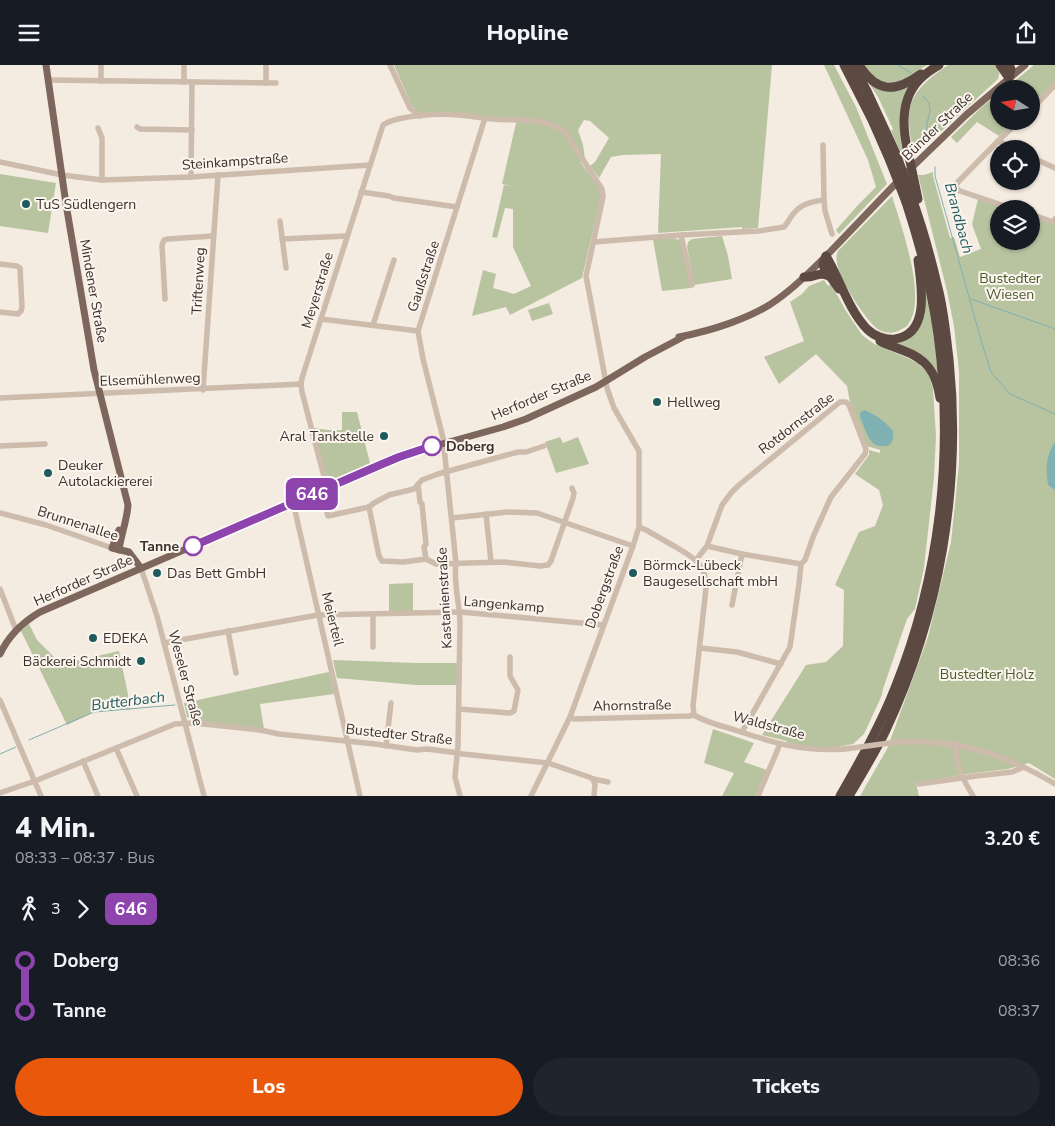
<!DOCTYPE html>
<html lang="de">
<head>
<meta charset="utf-8">
<style>
	body { margin:0; font-family:"Nunito Sans",sans-serif; background:#20242c; color:#f1f3f6; height:100vh; display:flex; flex-direction:column; font-size:19px; white-space:nowrap }
	* { box-sizing:border-box; margin:0 }
	p { font-size:16px; color:#9ea1a6 }
	.icon { flex:none; width:28px; height:28px; fill:none; stroke:currentColor; stroke-width:2; stroke-linecap:round; stroke-linejoin:round }
	.map { position:relative; height:731px; overflow:hidden }
	.side { display:flex; flex-direction:column; background:#171b24; flex:1 }
	.side>* { flex:none }
	.badge { padding:0 10px; border-radius:8px; font-size:18px; line-height:32px }
	.needle { width:32px; rotate:282deg }
	.controls { position:absolute; left:990px; top:15px; display:grid; gap:10px }
	.controls a { display:grid; place-items:center; width:50px; height:50px; border-radius:50%; background:#171b24; box-shadow:0 1px 4px #0004; font-size:25px }
	.map>.badge { position:absolute; translate:-50% -50%; box-shadow:0 0 0 2px #fff }
	.legs { display:flex; align-items:center; gap:8px; height:55px; padding:0 15px; font-size:16px }
	.legs p { margin-inline-start:auto }
	.summary { display:flex; align-items:center; justify-content:space-between; height:85px; padding:0 15px }
	h1 { font-size:28px; font-weight:800; line-height:38px }
	.action { display:flex; gap:10px; margin-top:auto; padding:10px 15px }
	.action a { flex:1; height:58px; border-radius:30px; background:#ea580c; color:#fff; font-size:20px; font-weight:800; line-height:58px; text-align:center }
	.action a+a { background:#20242c; color:#f1f3f6 }
	ul { padding:0 15px; list-style:none }
	li { display:flex; align-items:center; gap:18px; height:50px; font-size:19px }
	li i { display:grid; place-items:center; width:8px; height:100%; margin:0 6px; background:currentColor }
	li i::after { content:''; width:12px; height:12px; margin:-6px; border:4px solid; border-radius:50%; background:#171b24 }
	li p { margin-inline-start:auto }
	li:first-child i { background:linear-gradient(#0000 50%,currentColor 0) }
	li:last-child i { background:linear-gradient(currentColor 50%,#0000 0) }
	header { display:flex; justify-content:space-between; align-items:center; height:65px; padding:0 15px; background:#171b24; font-size:22px; font-weight:800 }
	.map>svg:first-child { display:block }
</style>
</head>
<body>
<header><svg class="icon" aria-label="menu" viewBox="0 0 24 24"><path d="M4 6h16M4 12h16M4 18h16"/></svg>Hopline<svg class="icon" aria-label="share" viewBox="0 0 24 24"><path d="M12 15V3M7 8l5-5 5 5M5 13v7h14v-7"/></svg></header>
<div class="map">
<svg width="1055" height="731" viewBox="0 0 1055 731">
	<rect width="100%" height="100%" fill="#f4ebe1"/>
	<g fill="#b8c4a0">
		<polygon points="394,0 772,0 758,163 742,164 742,162 658,168 661,89 623,90 611,92 599,113 590,101 595,97 609,73 590,56 584,55 578,65 583,80 585,94 581,98 599,122 601,131 582,213 510,250 506,242 472,251 483,205 496,209 493,223 514,229 531,221 513,182 513,144 505,143 497,173 492,172 504,120 513,121 502,119 517,54 420,48 412,41"/>
		<polygon points="824,0 834,0 856,42 887,119 839,169 836,165 857,141 876,122 868,95"/>
		<path d="M863,0H927C911,11 892,27 873,13C869,10 866,4 863,0Z"/>
		<path d="M948,0H998L1000,6L998,14L914,91C904,42 906,29 948,0Z"/>
		<polygon points="1034,0 1055,0 1055,17 1031,40 1031,24 1005,24"/>
		<polygon points="867,15 876,21 915,15 908,28 907,93 904,95 891,66 893,64 878,32"/>
		<polygon points="999,29 999,56 1015,56 999,71 977,57 957,78 951,72 984,40"/>
		<polygon points="933,107 933,111 950,173 954,172 960,192 981,184 972,159 978,134 1010,144 999,144 999,176 1031,176 1031,150 1055,157 1055,714 1029,698 1008,704 967,709 916,718 919,731 860,731 887,684 928,572 951,477 956,429 959,398 959,306 954,261 947,226 918,110 924,110"/>
		<polygon points="0,109 56,118 48,168 0,161"/>
		<path d="M892,131C901,161 927,231 909,258C908,261 904,263 900,265C894,269 885,268 879,265C868,259 844,220 840,208C837,201 835,192 838,186Z"/>
		<polygon points="722,171 728,191 732,214 694,220 687,182 688,177 692,174"/>
		<polygon points="673,173 680,175 691,223 662,226 653,174"/>
		<polygon points="824,215 828,221 831,219 846,246 862,270 874,279 910,294 917,298 926,306 930,313 933,324 936,371 934,412 924,503 915,544 907,554 883,624 882,630 864,669 853,679 837,682 813,682 787,678 787,676 762,670 806,600 826,597 843,581 844,525 835,520 859,467 875,461 883,440 879,425 855,409 869,390 869,385 880,388 880,385 867,381 850,337 847,321 816,289 779,319 764,292 804,276 790,237 802,229 809,221"/>
		<polygon points="925,217 931,249 939,317 935,305 885,275 914,266"/>
		<polygon points="549,238 553,249 532,256 528,245"/>
		<polygon points="342,347 357,347 370,398 329,416 327,414 314,363 328,365 342,365"/>
		<polygon points="560,372 563,378 578,372 589,399 556,408 545,377"/>
		<polygon points="413,518 413,546 389,547 389,519"/>
		<polygon points="29,559 37,575 61,599 119,586 131,644 94,647 67,660 21,566"/>
		<polygon points="333,595 416,598 457,598 457,620 416,620 337,613"/>
		<polygon points="329,607 334,629 260,639 264,664 200,656 187,652 184,638"/>
		<polygon points="713,664 754,678 744,697 767,705 755,731 722,731 734,708 704,698"/>
	</g>
	<g fill="#7fb0b2">
		<path d="M864,345C875,349 886,357 893,366C894,375 892,383 881,381C878,381 875,380 873,378C868,374 863,359 860,352V348Z"/>
		<path d="M1055,377V425L1048,420C1046,403 1045,392 1055,377Z"/>
	</g>
	<g fill="none" stroke-linecap="round" stroke-linejoin="round">
		<g stroke="#7fb0b2" stroke-width="1">
			<polyline points="898,0 911,8"/>
			<polyline points="923,31 929,38 930,46 927,58 927,67"/>
			<polyline points="935,102 935,111 948,157 981,275 991,307 1010,329 1055,349"/>
			<polyline points="971,234 1055,264"/>
			<polyline points="29,675 94,647 175,640"/>
			<polyline points="0,689 16,682"/>
		</g>
		<g stroke="#cdbbac" stroke-width="5.5">
			<polyline points="390,0 410,43 420,51"/>
			<polyline points="48,15 276,18"/>
			<polyline points="101,16 101,0"/>
			<polyline points="184,17 184,0"/>
			<polyline points="266,18 266,0"/>
			<polyline points="1031,45 1055,20"/>
			<polyline points="137,62 140,64 192,65"/>
			<polyline points="98,63 102,73 102,115"/>
			<polyline points="998,76 1015,84"/>
			<polyline points="823,80 824,135 825,146 832,169"/>
			<polyline points="1031,92 1055,103"/>
			<polyline points="0,97 62,110 102,115 191,112 370,100"/>
			<polyline points="191,112 192,17"/>
			<polyline points="361,127 389,131 394,133 457,142"/>
			<polyline points="1014,144 960,126 956,123 957,118 998,76 1019,56"/>
			<polyline points="1031,149 1053,157 1055,154"/>
			<polyline points="280,156 286,203"/>
			<polyline points="681,170 692,220"/>
			<polyline points="282,174 347,171"/>
			<path d="M594,177L681,170L759,166L784,162C788,158 790,152 794,148C801,139 813,136 824,135"/>
			<polyline points="0,199 17,201 20,203 22,242 21,246 18,249 0,247"/>
			<polyline points="165,234 162,180 164,175 168,174 213,171"/>
			<polyline points="321,254 418,266"/>
			<polyline points="373,260 394,195"/>
			<polyline points="203,325 218,110"/>
			<polyline points="0,333 301,319"/>
			<polyline points="0,381 45,379"/>
			<polyline points="544,381 526,387 518,387 438,409 422,415 414,424 389,430 374,438 369,442 379,491 382,496 403,497 426,494 436,499 504,497 540,501 548,500 551,496 573,433 574,428 572,423"/>
			<polyline points="418,419 420,437 422,439 426,479 424,482 426,494"/>
			<path d="M327,423L302,327L301,319L302,313L383,60C398,50 440,48 459,50C470,51 482,53 493,54C516,56 546,52 565,67L602,124L603,132L586,211L607,323L614,343L639,386V462L633,481L570,652L531,731"/>
			<polyline points="321,425 328,451 369,442"/>
			<polyline points="293,437 360,731"/>
			<polyline points="0,448 46,460 112,483"/>
			<polyline points="486,449 491,497"/>
			<polyline points="452,453 508,447 537,448 633,481"/>
			<path d="M639,462L646,465C655,470 665,476 674,481C693,492 707,499 706,523L693,641L694,650"/>
			<polyline points="696,495 707,481 722,440 731,428 739,420 840,337 846,337 849,340 866,384 865,389 831,432 813,472 805,495 801,499 742,489 707,481"/>
			<polyline points="141,503 157,551 204,731"/>
			<polyline points="0,524 16,565"/>
			<polyline points="732,540 742,489"/>
			<polyline points="373,549 373,582"/>
			<polyline points="228,566 236,608"/>
			<polyline points="164,578 318,550 460,547 603,560"/>
			<polyline points="700,583 737,587 781,599"/>
			<polyline points="0,635 41,731"/>
			<polyline points="459,644 510,648 514,646 518,625 510,611 510,592"/>
			<path d="M694,650C706,657 721,661 735,665C774,678 803,687 845,684"/>
			<polyline points="570,652 574,654 689,651 694,650"/>
			<polyline points="742,667 790,582 799,519 801,499"/>
			<path d="M897,677C958,674 1003,688 1055,719"/>
			<path d="M955,679C956,700 962,713 973,731"/>
			<polyline points="386,681 391,638"/>
			<polyline points="116,683 137,731"/>
			<polyline points="83,696 98,731"/>
			<polyline points="593,714 595,720 594,731"/>
			<polyline points="919,719 976,711 1012,707 1024,702"/>
			<polyline points="0,728 35,716 175,659 194,658 260,665 279,669 375,679 417,685 427,684 451,687 463,689 548,698 589,712 593,714 608,717"/>
			<path d="M460,731L455,712L458,680L460,559C460,541 453,514 456,498L443,373L423,294L418,266L485,53"/>
			<polyline points="758,731 780,679"/>
		</g>
		<g stroke="#7d675c" stroke-width="7">
			<path d="M46,0L66,139L94,305L128,440C127,455 121,470 119,485"/>
			<polyline points="908,106 966,50 1025,0"/>
			<path d="M679,272C710,266 753,253 778,234C798,220 815,202 832,185C855,161 878,137 901,113"/>
			<polyline points="119,465 112,483 129,487 141,503"/>
			<path d="M0,589C9,570 23,557 40,547L399,392L424,384L503,362L526,354L596,322L645,292L683,272"/>
		</g>
		<g stroke="#5c4a42" stroke-width="9">
			<polyline points="844,0 872,55 890,96"/>
			<polyline points="853,0 867,26 897,91"/>
			<path d="M859,0C877,28 895,28 921,9"/>
			<polyline points="1000,0 1009,13"/>
			<polyline points="1009,0 1011,4 1009,13"/>
			<path d="M907,82C902,59 901,33 920,14C925,9 932,4 939,0"/>
			<path d="M826,191C840,214 848,244 867,264C874,271 885,275 895,274C931,269 921,219 918,195"/>
			<polyline points="826,191 823,199 824,203 839,224"/>
			<path d="M804,212C816,213 817,206 829,211"/>
			<path d="M880,276C887,280 895,282 902,285C927,294 936,307 940,333"/>
			<path d="M840,731C860,696 880,661 895,623C940,511 954,389 938,270C932,225 920,180 906,137"/>
			<path d="M849,731C862,709 875,688 886,665C940,549 962,421 949,294C946,270 944,246 938,223C931,193 923,164 913,136"/>
		</g>
		<polyline stroke="#cdbbac" stroke-width="5.5" points="845,684 897,677"/>
		<g stroke="#5c4a42" stroke-width="9">
			<polyline points="907,82 918,134"/>
			<polyline points="897,91 913,136"/>
			<polyline points="890,96 906,137"/>
		</g>
	</g>
	<g fill="none" stroke-linecap="round" stroke-linejoin="round">
		<defs>
			<polyline id="line-1" points="193,481 380,400 399,392 432,381"/>
		</defs>
		<use href="#line-1" stroke="#fff" stroke-width="11"/>
		<use href="#line-1" stroke="#8e44ad" stroke-width="8"/>
	</g>
	<g fill="#1f5a5e" stroke="#fbf5ee" stroke-width="2">
		<circle cx="26" cy="139" r="5"/>
		<circle cx="657" cy="337" r="5"/>
		<circle cx="384" cy="371" r="5"/>
		<circle cx="48" cy="408" r="5"/>
		<circle cx="157" cy="508" r="5"/>
		<circle cx="633" cy="508" r="5"/>
		<circle cx="93" cy="573" r="5"/>
		<circle cx="141" cy="596" r="5"/>
	</g>
	<g fill="#fff" stroke="#8e44ad" stroke-width="2.5">
		<circle cx="432" cy="381" r="9"/>
		<circle cx="193" cy="481" r="9"/>
	</g>
	<g text-anchor="middle" stroke-width="4" stroke-linejoin="round" paint-order="stroke">
		<g font-size="14" fill="#3b302b" stroke="#fbf5ee">
			<text transform="translate(937 61) rotate(-44)" y="5">Bünder Straße</text>
			<text transform="translate(235 96) rotate(-4)" y="5">Steinkampstraße</text>
			<text transform="translate(423 211) rotate(-72)" y="5">Gaußstraße</text>
			<text transform="translate(198 216) rotate(-87)" y="5">Triftenweg</text>
			<text transform="translate(317 225) rotate(-73)" y="5">Meyerstraße</text>
			<text transform="translate(94 226) rotate(80)" y="5">Mindener Straße</text>
			<text transform="translate(150 314) rotate(-2)" y="5">Elsemühlenweg</text>
			<text transform="translate(541 330) rotate(-23)" y="5">Herforder Straße</text>
			<text transform="translate(796 358) rotate(-38)" y="5">Rotdornstraße</text>
			<text transform="translate(78 458) rotate(18)" y="5">Brunnenallee</text>
			<text transform="translate(83 515) rotate(-24)" y="5">Herforder Straße</text>
			<text transform="translate(604 522) rotate(-70)" y="5">Dobergstraße</text>
			<text transform="translate(444 533) rotate(-93)" y="5">Kastanienstraße</text>
			<text transform="translate(504 539) rotate(5)" y="5">Langenkamp</text>
			<text transform="translate(333 554) rotate(76)" y="5">Meierteil</text>
			<text transform="translate(186 613) rotate(75)" y="5">Weseler Straße</text>
			<text transform="translate(632 640) rotate(-1)" y="5">Ahornstraße</text>
			<text transform="translate(769 660) rotate(15)" y="5">Waldstraße</text>
			<text transform="translate(399 669) rotate(6)" y="5">Bustedter Straße</text>
		</g>
		<g font-size="14" fill="#3b302b" stroke="#fbf5ee" text-anchor="start">
			<text x="36" y="144">TuS Südlengern</text>
			<text x="667" y="342">Hellweg</text>
			<text x="374" y="376" text-anchor="end">Aral Tankstelle</text>
			<text x="58" y="405">Deuker<tspan x="58" dy="16">Autolackiererei</tspan></text>
			<text x="643" y="505">Börmck-Lübeck<tspan x="643" dy="16">Baugesellschaft mbH</tspan></text>
			<text x="167" y="513">Das Bett GmbH</text>
			<text x="103" y="578">EDEKA</text>
			<text x="131" y="601" text-anchor="end">Bäckerei Schmidt</text>
		</g>
		<g font-size="14" fill="#4a5a2e" stroke="#fbf5ee">
			<text x="1010" y="218">Bustedter<tspan x="1010" dy="16">Wiesen</tspan></text>
			<text x="987" y="614">Bustedter Holz</text>
		</g>
		<g font-size="14" font-weight="bold" fill="#3b302b" stroke="#fbf5ee" text-anchor="start">
			<text x="446" y="386">Doberg</text>
			<text x="179" y="486" text-anchor="end">Tanne</text>
		</g>
		<g font-size="15" font-style="italic" fill="#1f5a5e" stroke="#fbf5ee">
			<text transform="translate(959 153) rotate(75)" y="5">Brandbach</text>
			<text transform="translate(128 636) rotate(-7)" y="5">Butterbach</text>
		</g>
	</g>
</svg>
<div class="controls">
<a><svg class="needle" viewBox="-14 -14 28 28"><path d="M0-13l5 13h-10z" fill="#e53935"/><path d="M0 13l5-13h-10z" fill="#9ea1a6"/></svg></a>
<a><svg class="icon" aria-label="locate" viewBox="0 0 24 24"><circle cx="12" cy="12" r="6"/><path d="M12 2v4M12 18v4M2 12h4M18 12h4"/></svg></a>
<a><svg class="icon" aria-label="layers" viewBox="0 0 24 24"><path d="M12 4l9 5-9 5-9-5zM3 14l9 5 9-5"/></svg></a>
</div>
<b class="badge" style="left:312px;top:429px;background:#8e44ad;color:#fff">646</b>
</div>
<section class="side">
<div class="summary"><div><h1>4 Min.</h1><p>08:33 – 08:37 · Bus</p></div><b>3.20 €</b></div>
<div class="legs"><svg class="icon" aria-label="walk" viewBox="0 0 24 24"><circle cx="13" cy="4" r="2"/><path d="M13 8l-2 6 4 7M11 14l-3 7M7 12l3-4h3l4 4"/></svg>3<svg class="icon" aria-label="forward" viewBox="0 0 24 24"><path d="M9 5l7 7-7 7"/></svg><b class="badge" style="background:#8e44ad;color:#fff">646</b></div>
<ul>
<li><i style="color:#8e44ad"></i><b>Doberg</b><p>08:36</p></li>
<li><i style="color:#8e44ad"></i><b>Tanne</b><p>08:37</p></li>
</ul>
<div class="action"><a>Los</a><a>Tickets</a></div>
</section>
</body>
</html>
